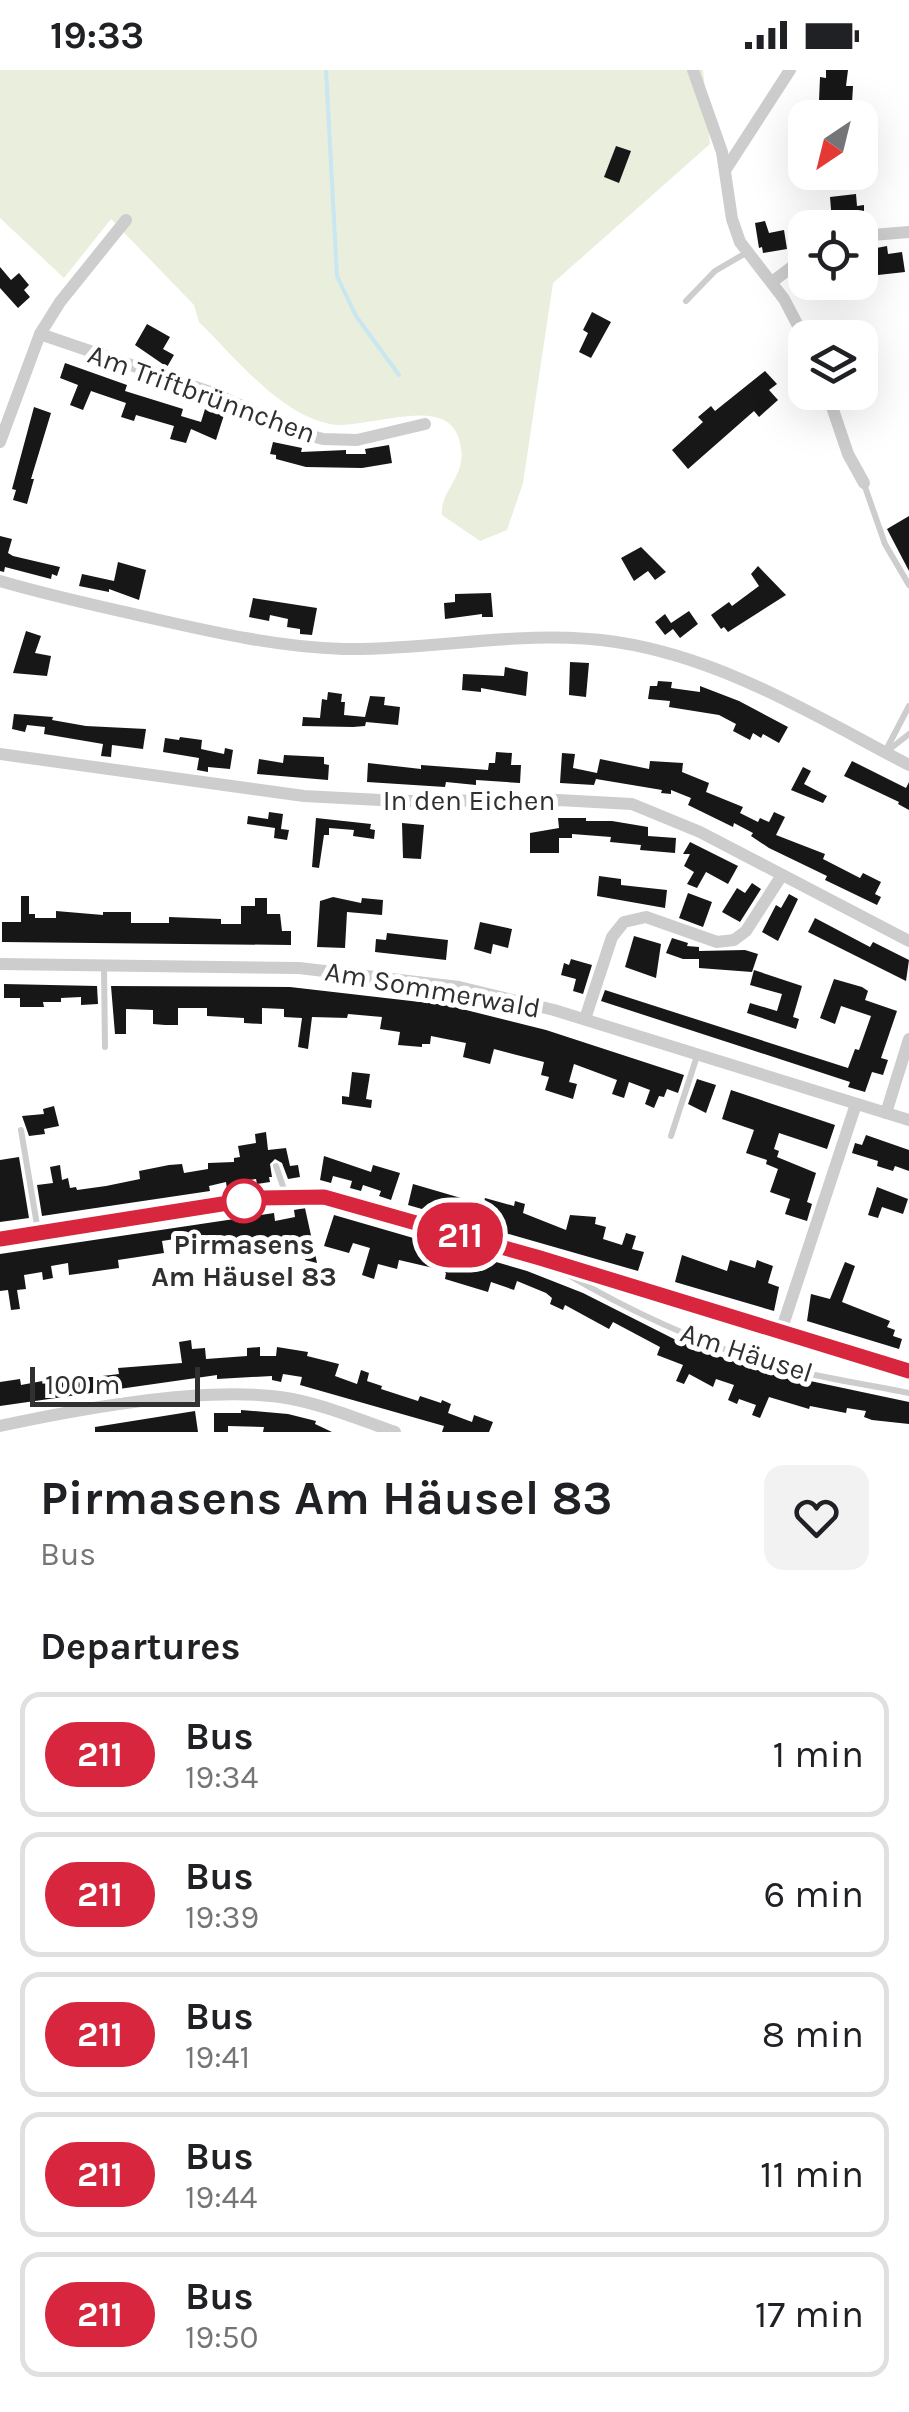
<!DOCTYPE html>
<html lang="en">
<head>
<meta charset="utf-8">
<style>
	body { margin:0; font-family:Karla,sans-serif; background:#f2f2f2; color:#202124; height:100vh; display:flex; flex-direction:column; font-size:38px; white-space:nowrap }
	* { box-sizing:border-box; margin:0 }
	p { font-size:32px; color:#757577 }
	.icon { flex:none; width:55px; height:55px; fill:none; stroke:currentColor; stroke-width:2; stroke-linecap:round; stroke-linejoin:round }
	.map { position:relative; height:1362px; overflow:hidden }
	.side { display:flex; flex-direction:column; background:#fff; flex:1 }
	.side>* { flex:none }
	.badge { padding:0 20px; border-radius:32px; font-size:35px; line-height:65px }
	.needle { width:65px; rotate:215deg }
	.controls { position:absolute; left:788px; top:30px; display:grid; gap:20px }
	.controls a { display:grid; place-items:center; width:90px; height:90px; border-radius:20px; background:#fff; box-shadow:0 10px 40px #0002; font-size:50px }
	.scale { position:absolute; left:30px; bottom:25px; width:170px; box-sizing:border-box; padding-left:10px; border:5px solid #303030; border-top:0; font-size:28px; line-height:35px; white-space:nowrap; color:#303030; -webkit-text-stroke:8px #fff; paint-order:stroke }
	.map>.badge { position:absolute; translate:-50% -50%; box-shadow:0 0 0 5px #fff }
	h2 { padding:0 40px; font-size:38px; line-height:90px }
	.round { display:grid; place-items:center; flex:none; width:105px; height:105px; border-radius:20px; background:#f2f2f2 }
	.summary { display:flex; align-items:center; justify-content:space-between; height:170px; padding:0 40px }
	h1 { font-size:48px; font-weight:700; line-height:75px }
	ul { padding:0; list-style:none }
	li { display:flex; align-items:center; gap:30px; height:125px; margin:0 20px 15px; padding:0 20px; border:5px solid #e0e0e0; border-radius:20px }
	li div { flex:1 }
	li b { display:block; font-size:38px }
	li em { font-style:normal }
	li .badge { min-width:110px; font-weight:700; text-align:center }
	.status { display:flex; justify-content:space-between; align-items:center; height:70px; padding:0 50px; background:#fff; direction:ltr }
	.status svg { height:28px; fill:currentColor }
	.map>svg:first-child { display:block }
</style>
</head>
<body>
<div class="status"><b>19:33</b><svg viewBox="0 0 49 12"><path d="M0 12V9h3v3zM5 12V6h3v6zM10 12V3h3v9zM15 12V0h3v12zM26 1h20v11H26zM47 4h2v5h-2z"/></svg></div>
<div class="map">
<svg width="909" height="1362" viewBox="0 0 909 1362">
	<rect width="100%" height="100%" fill="#fff"/>
	<path fill="#e9eedd" d="M0,0H703L710,74L553,213L523,413L507,460L480,471L442,445C440,417 472,405 458,366C442,324 364,361 330,354C279,344 235,287 199,252L194,235L111,149L64,208L0,148Z"/>
	<g fill="none" stroke-linecap="round" stroke-linejoin="round">
		<polyline stroke="#c8e7f0" stroke-width="4" points="326,0 337,206 356,246 399,305"/>
	</g>
	<g fill="#171717">
		<polygon points="826,0 848,0 846,16 853,16 852,33 819,31 820,7 826,8"/>
		<polygon points="616,76 631,81 619,113 604,107"/>
		<polygon points="856,124 857,136 864,135 864,149 832,152 830,127"/>
		<polygon points="765,151 769,163 784,160 787,179 763,183 762,177 759,178 755,153"/>
		<polygon points="887,176 888,184 902,182 905,202 860,207 860,189 868,187 866,180"/>
		<polygon points="0,197 11,210 19,203 29,215 24,220 30,227 18,238 0,218"/>
		<polygon points="592,242 611,252 591,288 579,282 588,263 583,260"/>
		<polygon points="147,254 170,267 163,279 174,285 167,297 135,275"/>
		<polygon points="65,293 127,315 125,321 183,339 181,346 201,352 205,339 224,345 216,370 191,359 186,373 170,369 174,356 136,345 134,351 121,347 126,333 91,321 83,340 70,335 78,315 60,308"/>
		<polygon points="765,301 777,314 769,320 778,330 759,347 754,341 688,399 672,380 703,352 698,347 711,336 715,341"/>
		<polygon points="34,337 51,343 31,409 34,409 27,434 13,430 16,420 12,419"/>
		<polygon points="273,372 302,378 301,382 346,380 346,384 366,384 365,379 389,375 392,393 362,398 306,397 276,389 276,385 270,384"/>
		<polygon points="909,446 909,501 887,459"/>
		<polygon points="0,466 12,469 8,483 13,486 60,497 57,506 52,504 51,509 5,497 4,502 0,501"/>
		<polygon points="641,477 666,502 655,510 648,501 634,511 621,488"/>
		<polygon points="118,492 146,500 139,530 109,519 109,522 79,516 82,504 114,511"/>
		<polygon points="758,496 786,525 728,562 724,557 721,559 711,545 729,532 732,536 759,516 751,504"/>
		<polygon points="491,523 493,547 482,547 482,544 445,549 444,533 455,532 455,524"/>
		<polygon points="253,528 317,538 312,565 300,564 300,559 287,557 288,549 270,545 269,551 249,547"/>
		<polygon points="689,541 698,554 680,568 673,559 665,565 655,552 665,544 671,553"/>
		<polygon points="26,561 41,566 35,583 51,586 47,606 13,603"/>
		<polygon points="570,592 589,593 586,627 569,625"/>
		<polygon points="505,597 528,602 526,626 481,618 481,622 462,620 463,604 504,606"/>
		<polygon points="658,611 672,612 671,618 700,622 700,616 739,631 788,657 779,673 763,664 761,668 753,663 750,670 733,661 736,654 719,645 669,637 670,631 648,629 650,616 657,616"/>
		<polygon points="328,622 342,624 341,632 345,632 344,645 365,647 370,626 385,627 384,635 400,637 398,655 366,652 365,656 353,657 302,656 303,647 320,648 322,629 327,630"/>
		<polygon points="14,644 53,647 52,650 86,656 146,659 143,679 112,675 111,687 101,686 103,674 50,665 44,664 45,657 27,655 25,662 12,659"/>
		<polygon points="180,667 202,670 201,679 224,684 225,678 233,680 230,699 208,697 208,702 197,700 199,688 163,682 165,668 179,670"/>
		<polygon points="496,682 512,683 511,695 521,695 520,713 476,710 476,715 446,712 445,717 367,712 368,693 421,699 421,695 488,700 489,693 495,693"/>
		<polygon points="562,683 575,684 573,698 597,703 600,689 649,699 650,691 683,693 682,702 709,713 706,722 743,737 740,743 758,752 760,748 769,752 774,742 785,747 776,765 825,784 823,789 860,808 863,803 881,812 875,824 881,827 877,835 825,810 827,806 769,778 751,766 753,763 734,753 733,757 688,735 691,728 671,720 671,724 661,723 662,720 596,709 594,715 560,713"/>
		<polygon points="284,685 324,687 324,694 329,695 328,710 257,704 259,689 283,693"/>
		<polygon points="852,691 906,718 909,712 909,740 898,734 899,732 844,706"/>
		<polygon points="803,697 811,701 804,714 827,726 823,733 791,720"/>
		<polygon points="269,742 283,744 281,759 289,760 287,770 274,768 275,758 247,754 248,746 268,749"/>
		<polygon points="316,748 371,754 370,759 375,760 374,769 353,766 354,760 329,758 329,765 324,765 319,798 312,797"/>
		<polygon points="558,748 586,748 586,751 612,751 648,757 648,766 676,768 675,783 640,780 641,775 610,772 611,767 572,764 572,768 559,768 559,783 530,783 530,763 559,758"/>
		<polygon points="402,753 424,755 421,789 403,788"/>
		<polygon points="690,772 738,796 728,814 706,802 697,818 687,814 694,802 684,796 690,784 683,784"/>
		<polygon points="599,806 621,809 621,815 667,820 665,838 597,826"/>
		<polygon points="752,813 761,819 740,852 722,842 737,818 745,823"/>
		<polygon points="688,823 712,832 703,857 679,848"/>
		<polygon points="789,824 798,829 778,871 762,862 776,835 781,838"/>
		<polygon points="21,826 29,826 29,844 35,844 35,848 56,848 56,841 103,845 103,842 131,842 131,853 169,853 169,847 221,849 221,854 241,854 241,836 255,836 255,828 267,828 267,844 280,844 282,861 291,861 291,875 2,872 2,852 21,852"/>
		<polygon points="333,827 361,833 362,828 383,830 382,845 347,842 345,878 317,877 320,831"/>
		<polygon points="815,848 870,877 873,872 909,890 906,911 808,862"/>
		<polygon points="480,852 512,859 508,878 493,874 491,884 474,879"/>
		<polygon points="387,863 448,870 446,890 375,882 376,869 386,870"/>
		<polygon points="634,866 661,874 656,908 625,897"/>
		<polygon points="672,868 688,873 687,876 699,877 699,881 745,880 758,884 752,902 699,898 699,889 683,889 666,883"/>
		<polygon points="571,889 592,895 583,924 573,921 576,909 561,905 564,893 569,895"/>
		<polygon points="754,900 802,916 793,947 799,949 796,959 747,943 750,933 777,941 782,924 750,915"/>
		<polygon points="834,909 862,917 868,921 865,930 897,941 881,988 888,990 883,1005 872,1002 865,1022 848,1017 850,1012 601,931 605,920 848,998 855,979 859,980 871,946 841,936 835,954 820,948"/>
		<polygon points="4,914 97,916 98,934 81,935 81,927 61,928 61,932 43,932 44,937 20,937 20,928 4,928"/>
		<polygon points="111,916 290,917 446,935 546,960 684,1005 678,1023 667,1019 664,1027 659,1026 654,1038 645,1034 650,1020 629,1012 624,1028 612,1024 617,1010 574,994 569,1012 577,1014 573,1029 545,1020 549,1007 541,1005 544,992 494,979 490,994 463,987 466,973 431,966 430,974 422,974 422,977 398,975 400,962 380,959 382,947 348,944 347,948 312,947 308,979 298,977 302,948 284,947 284,939 262,938 262,954 244,953 244,948 207,946 207,938 178,938 178,955 165,955 153,954 153,940 126,939 126,964 115,964"/>
		<polygon points="352,1002 370,1004 366,1029 372,1030 371,1038 342,1034 342,1026 349,1027"/>
		<polygon points="697,1009 716,1015 706,1043 688,1034"/>
		<polygon points="731,1020 835,1055 827,1079 779,1063 774,1079 779,1081 777,1087 816,1103 807,1132 812,1134 807,1151 785,1144 790,1129 770,1122 778,1099 766,1094 767,1090 746,1083 754,1060 722,1049"/>
		<polygon points="54,1036 59,1056 44,1059 45,1064 29,1066 22,1046 44,1044 43,1039"/>
		<polygon points="266,1062 268,1080 286,1078 290,1096 298,1095 300,1107 288,1109 282,1093 275,1089 270,1094 272,1107 269,1107 270,1112 257,1114 256,1109 238,1112 239,1117 227,1119 226,1112 209,1116 210,1121 42,1146 37,1115 53,1113 50,1097 60,1095 62,1110 68,1108 70,1118 76,1117 77,1120 106,1116 140,1109 139,1101 169,1095 182,1094 184,1103 208,1099 208,1093 234,1092 234,1088 240,1087 238,1076 256,1073 255,1064"/>
		<polygon points="866,1065 909,1080 909,1101 895,1096 893,1101 877,1096 878,1091 852,1083 855,1073 862,1075"/>
		<polygon points="324,1086 371,1102 373,1095 400,1103 391,1130 379,1126 381,1121 363,1115 361,1121 350,1118 352,1111 333,1106 331,1113 320,1110"/>
		<polygon points="19,1087 29,1148 0,1152 0,1090"/>
		<polygon points="413,1114 478,1133 484,1132 485,1128 514,1136 515,1131 525,1134 523,1143 566,1160 570,1145 596,1147 595,1154 606,1157 603,1169 622,1175 626,1163 636,1166 632,1179 644,1182 638,1201 491,1159 493,1152 476,1147 474,1154 408,1135"/>
		<polygon points="877,1117 908,1129 903,1144 882,1137 878,1148 868,1145"/>
		<polygon points="305,1138 317,1193 305,1190 309,1174 264,1178 263,1169 239,1172 241,1186 230,1187 227,1167 199,1171 200,1178 183,1181 181,1168 162,1171 164,1183 118,1190 119,1198 69,1205 68,1193 51,1196 53,1208 43,1210 42,1202 24,1205 26,1219 17,1220 20,1239 11,1240 8,1220 0,1221 0,1184 274,1143 275,1151 295,1147 294,1140"/>
		<polygon points="334,1145 527,1201 583,1223 678,1271 754,1299 909,1332 909,1354 872,1350 864,1347 866,1341 847,1338 846,1343 810,1336 809,1339 769,1327 760,1348 752,1345 756,1335 739,1329 737,1334 728,1330 734,1315 716,1309 713,1317 689,1304 684,1314 676,1311 683,1295 657,1285 660,1277 613,1252 609,1259 565,1235 563,1240 550,1234 552,1228 546,1223 517,1211 514,1220 491,1212 488,1222 445,1209 446,1203 442,1200 399,1190 397,1199 378,1194 374,1209 362,1205 370,1178 353,1173 349,1183 324,1176"/>
		<polygon points="682,1185 727,1201 730,1190 755,1198 757,1190 773,1196 768,1213 779,1217 774,1241 675,1212"/>
		<polygon points="845,1192 855,1196 842,1232 890,1251 887,1257 895,1260 893,1266 902,1269 899,1279 807,1251 811,1224 830,1229"/>
		<polygon points="191,1270 192,1279 205,1278 206,1289 247,1286 247,1278 260,1277 260,1286 276,1286 277,1277 308,1282 307,1286 339,1294 335,1306 357,1314 361,1300 369,1303 367,1311 382,1316 381,1319 418,1331 420,1326 441,1333 442,1330 451,1334 448,1343 472,1352 474,1345 493,1352 489,1362 442,1362 444,1356 300,1315 302,1307 283,1304 281,1312 272,1310 272,1306 217,1309 217,1305 0,1336 0,1312 20,1309 21,1315 64,1307 94,1307 119,1304 118,1298 182,1293 179,1272"/>
		<polygon points="241,1340 288,1344 316,1351 315,1354 332,1362 263,1362 264,1357 228,1356 228,1362 214,1362 214,1343 241,1343"/>
		<polygon points="195,1341 198,1362 95,1362 95,1357"/>
	</g>
	<g fill="none" stroke-linecap="round" stroke-linejoin="round">
		<g stroke="#cdcdcd" stroke-width="6">
			<polyline points="686,231 715,201 746,183"/>
			<polyline points="864,414 885,474 909,515"/>
			<polyline points="890,679 909,664"/>
			<polyline points="885,682 909,636"/>
			<polyline points="104,896 105,977"/>
			<polyline points="21,1060 38,1161"/>
			<polyline points="671,1066 697,986"/>
			<polyline points="276,1096 286,1125"/>
			<path d="M558,1199C632,1243 710,1280 794,1300C832,1310 871,1315 909,1323"/>
		</g>
		<g stroke="#cdcdcd" stroke-width="12">
			<polyline points="693,0 722,82 732,149 740,172 784,229 805,269"/>
			<polyline points="726,99 790,0"/>
			<polyline points="860,166 909,162"/>
			<polyline points="772,212 805,187"/>
			<polyline points="40,264 213,323 304,364 323,369 357,370 425,354"/>
			<polyline points="827,322 848,384 864,413"/>
			<polyline points="0,372 40,264 60,232 126,150"/>
			<path d="M0,511C51,526 103,537 155,549C217,563 279,577 343,579C434,581 525,558 616,572C723,588 815,646 909,695"/>
			<polyline points="0,684 304,726 399,731 558,730 632,734 700,762 909,871"/>
			<polyline points="0,894 299,898 459,917 554,940 909,1050"/>
			<polyline points="585,949 612,867 624,852 646,847 717,872 734,870 746,861 782,805"/>
			<polyline points="886,1043 909,969"/>
			<polyline points="0,1169 260,1128 324,1127 540,1188 909,1301"/>
			<polyline points="781,1261 856,1034"/>
			<path d="M0,1356C79,1339 214,1314 292,1329C327,1336 361,1350 395,1362"/>
		</g>
	</g>
	<g fill="none" stroke-linecap="round" stroke-linejoin="round">
		<defs>
			<polyline id="line" points="0,1169 260,1128 324,1127 540,1188 909,1301"/>
		</defs>
		<use href="#line" stroke="#fff" stroke-width="22"/>
		<use href="#line" stroke="#d7263d" stroke-width="15"/>
	</g>
	<circle fill="#fff" stroke="#d7263d" stroke-width="5" cx="244" cy="1131" r="20"/>
	<g text-anchor="middle" stroke-width="10" stroke-linejoin="round" paint-order="stroke">
		<g font-size="28" fill="#303030" stroke="#fff">
			<text transform="translate(202 323) rotate(20)" y="10">Am Triftbrünnchen</text>
			<text x="469" y="740">In den Eichen</text>
			<text transform="translate(433 919) rotate(10)" y="10">Am Sommerwald</text>
			<text transform="translate(747 1282) rotate(18)" y="10">Am Häusel</text>
		</g>
		<g font-size="28" font-weight="bold" fill="#303030" stroke="#fff">
			<text x="244" y="1184">Pirmasens<tspan x="244" dy="32">Am Häusel 83</tspan></text>
		</g>
	</g>
</svg>
<div class="controls">
<a><svg class="needle" viewBox="-14 -14 28 28"><path d="M0-13l5 13h-10z" fill="#e53935"/><path d="M0 13l5-13h-10z" fill="#757577"/></svg></a>
<a><svg class="icon" aria-label="locate" viewBox="0 0 24 24"><circle cx="12" cy="12" r="6"/><path d="M12 2v4M12 18v4M2 12h4M18 12h4"/></svg></a>
<a><svg class="icon" aria-label="layers" viewBox="0 0 24 24"><path d="M12 4l9 5-9 5-9-5zM3 14l9 5 9-5"/></svg></a>
</div>
<div class="scale">100 m</div>
<b class="badge" style="left:460px;top:1165px;background:#d7263d;color:#fff">211</b>
</div>
<section class="side">
<div class="summary"><div><h1>Pirmasens Am Häusel 83</h1><p>Bus</p></div><a class="round"><svg class="icon" aria-label="heart" viewBox="0 0 24 24"><path d="M12 20l-8-8c-3-5 5-10 8-4 3-6 11-1 8 4z"/></svg></a></div>
<h2>Departures</h2>
<ul>
<li><span class="badge" style="background:#d7263d;color:#fff">211</span><div><b>Bus</b><p>19:34</p></div><em>1 min</em></li>
<li><span class="badge" style="background:#d7263d;color:#fff">211</span><div><b>Bus</b><p>19:39</p></div><em>6 min</em></li>
<li><span class="badge" style="background:#d7263d;color:#fff">211</span><div><b>Bus</b><p>19:41</p></div><em>8 min</em></li>
<li><span class="badge" style="background:#d7263d;color:#fff">211</span><div><b>Bus</b><p>19:44</p></div><em>11 min</em></li>
<li><span class="badge" style="background:#d7263d;color:#fff">211</span><div><b>Bus</b><p>19:50</p></div><em>17 min</em></li>
</ul>
</section>
</body>
</html>
